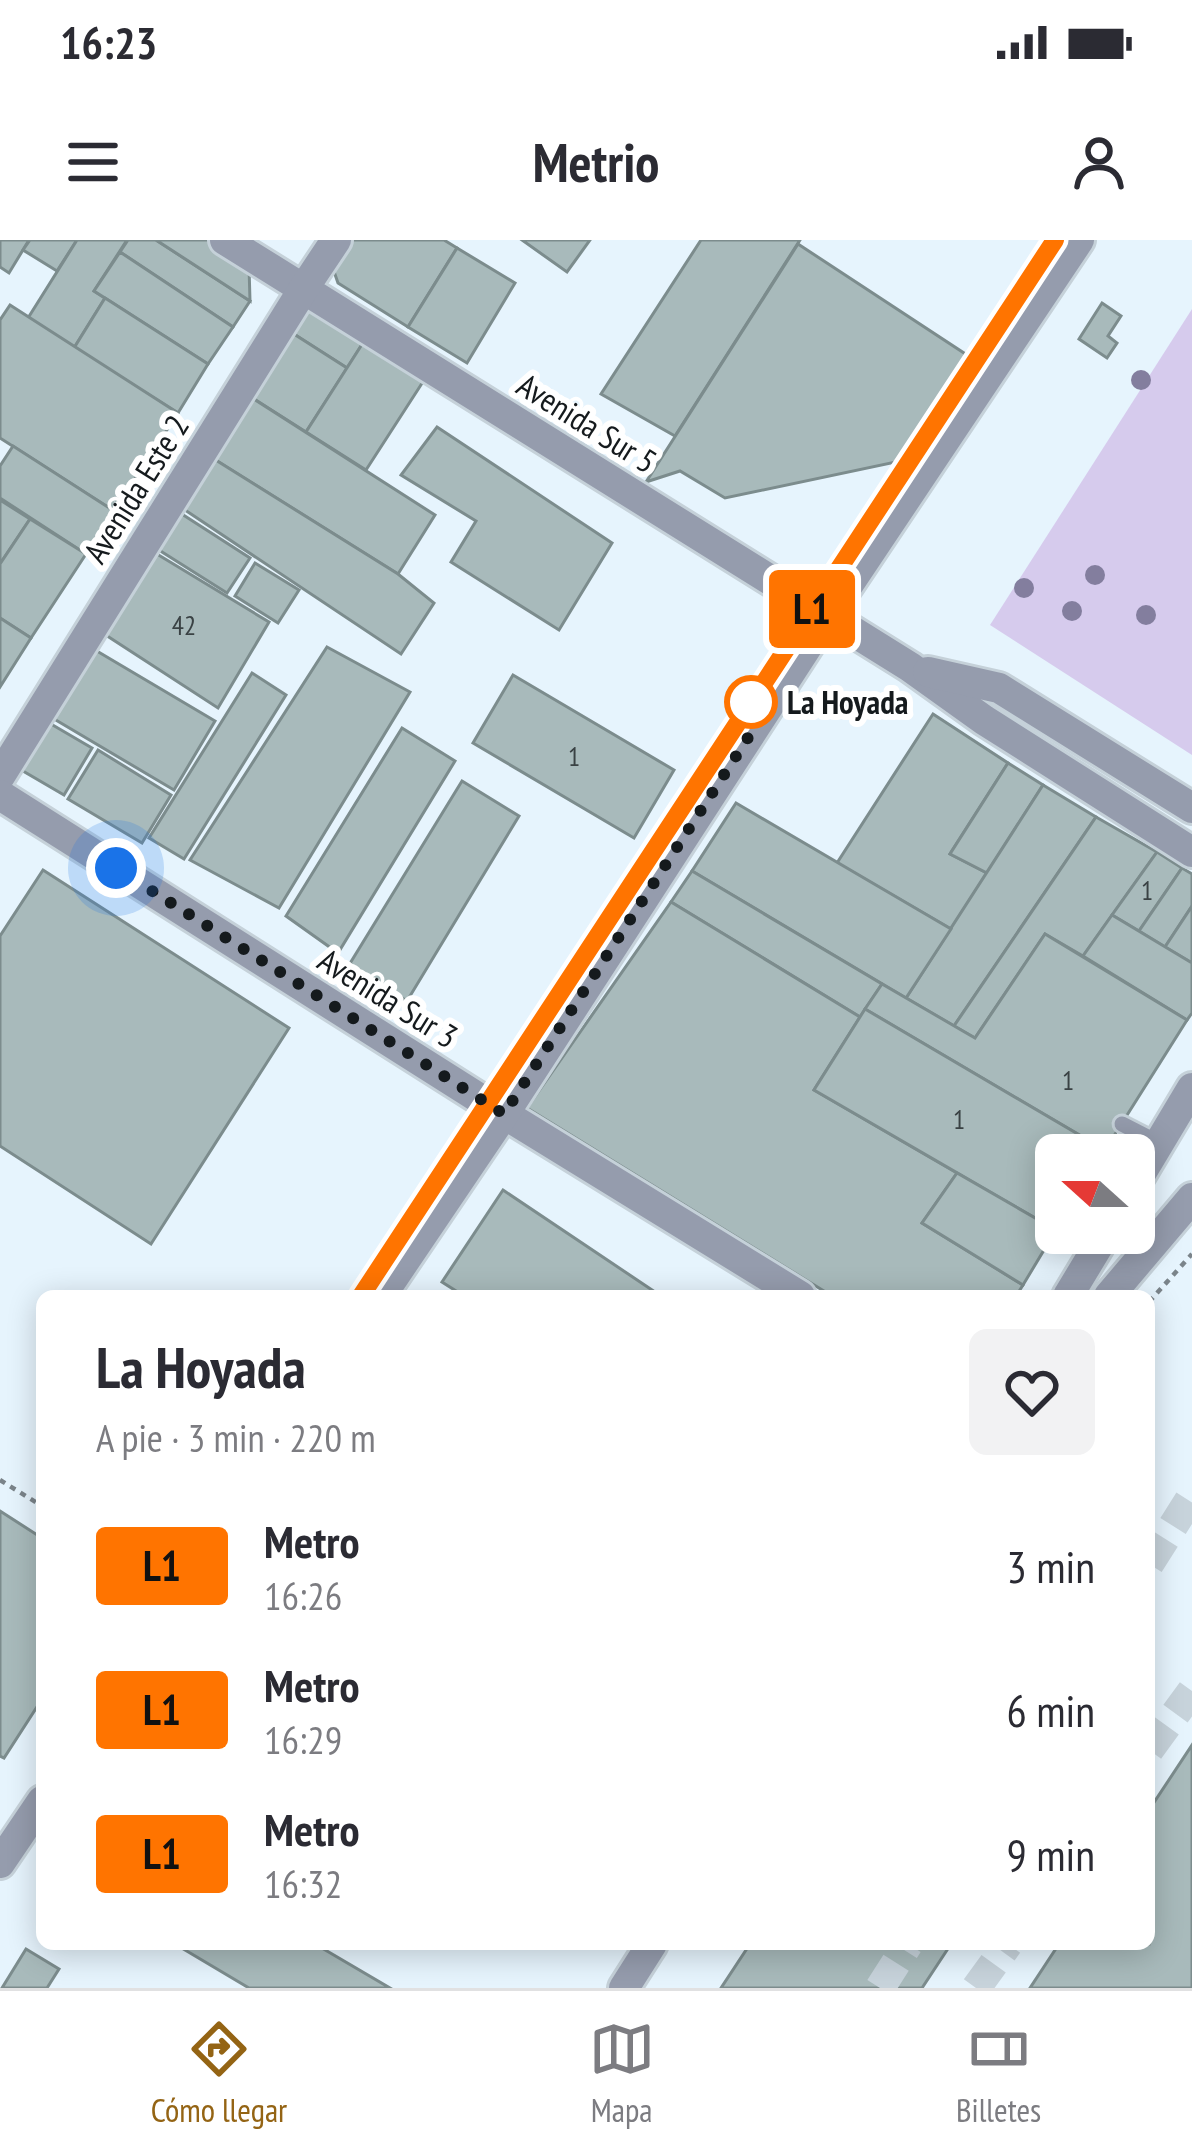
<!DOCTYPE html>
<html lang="es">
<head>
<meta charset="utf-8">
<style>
	body { margin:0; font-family:"PT Sans Narrow",sans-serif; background:#f2f2f3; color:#2b2b33; height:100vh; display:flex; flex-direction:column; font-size:45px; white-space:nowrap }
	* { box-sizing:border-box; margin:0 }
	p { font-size:39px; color:#7c7c81 }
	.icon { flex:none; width:66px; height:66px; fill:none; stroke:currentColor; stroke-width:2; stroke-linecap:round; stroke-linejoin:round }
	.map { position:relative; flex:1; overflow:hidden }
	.panel { position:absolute; left:36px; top:1050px; width:1119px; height:660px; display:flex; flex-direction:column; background:#fff; border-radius:18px; box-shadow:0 6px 30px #0003 }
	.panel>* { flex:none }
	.badge { padding:0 24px; border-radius:9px; font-size:42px; line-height:78px }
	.needle { width:78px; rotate:291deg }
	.buttons { position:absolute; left:1035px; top:894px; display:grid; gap:24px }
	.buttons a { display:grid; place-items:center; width:120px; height:120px; border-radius:18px; background:#fff; box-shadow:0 6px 30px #0003; font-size:60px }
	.you { position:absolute; width:60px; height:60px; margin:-30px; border:9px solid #fff; border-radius:50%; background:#1a73e8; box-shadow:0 0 0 18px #1a73e833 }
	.map>.badge { position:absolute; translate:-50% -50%; box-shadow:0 0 0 6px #fff }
	.round { display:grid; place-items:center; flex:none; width:126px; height:126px; border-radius:18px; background:#f2f2f3 }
	.headline { display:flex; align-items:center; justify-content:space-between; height:204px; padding:0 60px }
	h1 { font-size:57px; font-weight:800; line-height:90px }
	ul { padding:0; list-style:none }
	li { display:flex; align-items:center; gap:36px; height:144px; padding:0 60px }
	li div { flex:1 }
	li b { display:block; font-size:45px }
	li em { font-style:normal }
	li .badge { min-width:132px; font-weight:700; text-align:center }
	.status { display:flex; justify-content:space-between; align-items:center; height:84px; padding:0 60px; background:#fff; direction:ltr }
	.status svg { height:33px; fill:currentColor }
	header { display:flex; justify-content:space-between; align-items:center; height:156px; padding:0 60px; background:#fff; font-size:54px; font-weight:800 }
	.dock { display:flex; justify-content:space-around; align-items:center; height:168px; border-top:3px solid #e1e1e2; background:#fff; font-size:33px; color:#7c7c81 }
	.dock a { display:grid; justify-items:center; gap:6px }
	.dock .on { color:#946414 }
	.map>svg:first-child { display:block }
</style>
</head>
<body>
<div class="status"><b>16:23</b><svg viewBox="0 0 49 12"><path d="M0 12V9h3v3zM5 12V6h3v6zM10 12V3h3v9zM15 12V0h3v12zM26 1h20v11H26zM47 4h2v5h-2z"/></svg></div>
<header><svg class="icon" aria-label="menu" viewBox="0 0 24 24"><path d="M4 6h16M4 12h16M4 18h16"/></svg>Metrio<svg class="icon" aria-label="person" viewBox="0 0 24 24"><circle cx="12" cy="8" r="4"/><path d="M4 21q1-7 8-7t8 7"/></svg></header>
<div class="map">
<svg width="1192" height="1748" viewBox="0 0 1192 1748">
	<rect width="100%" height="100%" fill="#e6f4fd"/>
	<polygon fill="#d6cbed" points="1192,69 1192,515 990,385"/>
	<g fill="#a8babb" stroke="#7c8c8d" stroke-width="3">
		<polygon points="0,0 29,0 9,33 0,27"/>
		<polygon points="30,0 77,0 57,31 23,10"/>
		<polygon points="77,0 127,0 94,51 105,58 74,108 28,78"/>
		<polygon points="128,0 156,0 250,61 233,87 120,12"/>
		<polygon points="156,0 209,0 249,26 250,61"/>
		<polygon points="343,0 444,0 457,8 408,87 338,43 330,20"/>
		<polygon points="522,0 590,0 567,32"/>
		<polygon points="701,0 800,0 675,196 601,154"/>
		<polygon points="798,4 970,117 896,222 725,258 680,231 646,242"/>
		<polygon points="457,8 515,43 467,123 408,87"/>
		<polygon points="120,12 233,87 208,124 94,51"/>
		<polygon points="105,58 208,124 178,173 74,108"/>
		<polygon points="316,63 368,95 347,128 286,89"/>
		<polygon points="1102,63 1121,76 1108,96 1117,103 1107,118 1079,99"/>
		<polygon points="10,65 178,173 114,271 0,198 0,80"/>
		<polygon points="286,89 347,128 306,192 246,154"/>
		<polygon points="368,95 428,134 366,230 306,192"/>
		<polygon points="246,154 435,275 398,334 206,214"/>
		<polygon points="437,187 612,303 559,390 451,322 476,281 401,235"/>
		<polygon points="13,206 114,271 86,314 0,258 0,226"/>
		<polygon points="206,214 398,334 434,363 401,414 176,264"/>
		<polygon points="0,260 30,279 0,324"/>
		<polygon points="174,269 250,318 227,353 151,305"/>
		<polygon points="30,279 86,314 31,398 0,378 0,324"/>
		<polygon points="147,308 269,382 218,468 98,390"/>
		<polygon points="255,323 299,350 278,383 235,356"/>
		<polygon points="0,378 31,398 0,447"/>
		<polygon points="85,404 215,481 174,550 44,473"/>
		<polygon points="327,407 410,452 279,668 190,620"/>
		<polygon points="252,433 286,455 184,619 149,598"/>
		<polygon points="513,435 674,530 634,598 473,503"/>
		<polygon points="933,474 1008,523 950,614 987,633 951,689 837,623"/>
		<polygon points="39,477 92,508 64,555 23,531 20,517"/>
		<polygon points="402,488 455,521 338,713 286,676"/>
		<polygon points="98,510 171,555 142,603 68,559"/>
		<polygon points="1008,523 1043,545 987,633 950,614"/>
		<polygon points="462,541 519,576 407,761 349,725"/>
		<polygon points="1043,545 1096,577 954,786 906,758"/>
		<polygon points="736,563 951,689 906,758 692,631"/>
		<polygon points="1096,577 1157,612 1083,716 1045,694 975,798 954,786"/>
		<polygon points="1157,612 1182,628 1139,691 1112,675"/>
		<polygon points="1182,628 1192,634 1192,666 1165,707 1139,691"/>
		<polygon points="43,630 289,788 151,1004 0,906 0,696"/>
		<polygon points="692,631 882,744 860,777 671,662"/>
		<polygon points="671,662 860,777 814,850 957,933 922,983 1023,1045 1016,1056 832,1056 527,868"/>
		<polygon points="1192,666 1192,723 1165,707"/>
		<polygon points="1112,675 1192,723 1192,773 1187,780 1083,716"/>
		<polygon points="1045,694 1187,780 1105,910 865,769 882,744 975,798"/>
		<polygon points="865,769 1105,910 1102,915 1056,915 1056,990 814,850"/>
		<polygon points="957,933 1056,990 1023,1045 922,983"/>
		<polygon points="503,950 661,1056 464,1056 442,1042"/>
		<polygon points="0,1271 42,1298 42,1459 4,1518 0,1516"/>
		<polygon points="1192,1505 1192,1748 1030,1748 1059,1704 1149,1704 1149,1570"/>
		<polygon points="175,1704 315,1704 390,1748 249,1748"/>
		<polygon points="750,1704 951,1704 922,1748 721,1748"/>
		<polygon points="26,1709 59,1729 47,1748 2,1748"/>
	</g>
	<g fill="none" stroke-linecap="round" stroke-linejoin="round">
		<g stroke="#c7d3db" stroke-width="30" stroke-dasharray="30 15" stroke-linecap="butt">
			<polyline points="1149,1324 1192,1256"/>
			<polyline points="1149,1510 1192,1451"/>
			<polyline points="880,1748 908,1704"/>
			<polyline points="976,1748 1008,1704"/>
		</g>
		<defs>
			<polyline id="lane" points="1122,884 1159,903"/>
			<g id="street">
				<polyline points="225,0 910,427 984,480 1192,612"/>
				<polyline points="928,432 999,448 1192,568"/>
				<polyline points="0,536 304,48 336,0"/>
				<polyline points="0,555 504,874 800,1056"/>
				<polyline points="1134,945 1192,848"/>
				<polyline points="381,1056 504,874 814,396 1079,0"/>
				<polyline points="1068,1056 1106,993"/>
				<polyline points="1109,1056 1192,958"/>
				<polyline points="0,1623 42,1561"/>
				<polyline points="624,1748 652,1704"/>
			</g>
		</defs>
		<use href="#lane" stroke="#c5d1d9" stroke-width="21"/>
		<use href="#street" stroke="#c5d1d9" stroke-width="36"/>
		<g stroke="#7b848a" stroke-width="4.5" stroke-dasharray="6 6" stroke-linecap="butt">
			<polyline points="1149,1062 1192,1014"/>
			<polyline points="0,1240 42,1266"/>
			<polyline points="214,1704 214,1705"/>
		</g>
		<use href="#lane" stroke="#959cad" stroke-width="15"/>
		<use href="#street" stroke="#959cad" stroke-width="30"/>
	</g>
	<g fill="#837e9e">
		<circle cx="1141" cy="140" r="10"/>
		<circle cx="1095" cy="335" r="10"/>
		<circle cx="1024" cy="348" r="10"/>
		<circle cx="1072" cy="371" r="10"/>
		<circle cx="1146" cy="375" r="10"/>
	</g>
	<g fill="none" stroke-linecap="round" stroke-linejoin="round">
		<defs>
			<polyline id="line" points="361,1056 1055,0"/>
		</defs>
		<use href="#line" stroke="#fff" stroke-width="27"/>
		<use href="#line" stroke="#ff7400" stroke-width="18"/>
		<polyline stroke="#151a1d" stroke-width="12" stroke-dasharray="0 21.6" points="116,628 504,874 762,476 751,462"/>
	</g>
	<circle fill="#fff" stroke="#ff7400" stroke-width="6" cx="751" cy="462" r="24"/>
	<g text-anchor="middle" stroke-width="12" stroke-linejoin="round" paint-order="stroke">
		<g font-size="27" fill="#3a4244">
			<text x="184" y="395">42</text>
			<text x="574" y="526">1</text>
			<text x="1147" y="660">1</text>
			<text x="1068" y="850">1</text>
			<text x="959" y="889">1</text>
		</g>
		<g font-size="33" fill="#151a1d" stroke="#fff">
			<text transform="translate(587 183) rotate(32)" y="12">Avenida Sur 5</text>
			<text transform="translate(136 249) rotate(-58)" y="12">Avenida Este 2</text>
			<text transform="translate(388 758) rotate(32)" y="12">Avenida Sur 3</text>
		</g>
		<g font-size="33" font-weight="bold" fill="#151a1d" stroke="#fff" text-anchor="start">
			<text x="787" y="474">La Hoyada</text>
		</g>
	</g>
</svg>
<div class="buttons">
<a><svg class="needle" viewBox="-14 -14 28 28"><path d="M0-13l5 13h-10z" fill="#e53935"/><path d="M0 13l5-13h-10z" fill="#7c7c81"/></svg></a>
</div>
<div class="you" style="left:116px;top:628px"></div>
<b class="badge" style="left:812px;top:369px;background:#ff7400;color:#111">L1</b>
<section class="panel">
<div class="headline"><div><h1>La Hoyada</h1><p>A pie · 3 min · 220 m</p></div><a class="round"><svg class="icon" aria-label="heart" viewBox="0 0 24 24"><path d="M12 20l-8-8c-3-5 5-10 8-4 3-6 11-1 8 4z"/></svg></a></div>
<ul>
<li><span class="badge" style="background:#ff7400;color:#111">L1</span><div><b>Metro</b><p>16:26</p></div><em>3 min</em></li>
<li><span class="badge" style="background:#ff7400;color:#111">L1</span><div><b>Metro</b><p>16:29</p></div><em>6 min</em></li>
<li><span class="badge" style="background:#ff7400;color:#111">L1</span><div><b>Metro</b><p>16:32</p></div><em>9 min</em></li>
</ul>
</section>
</div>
<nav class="dock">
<a class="on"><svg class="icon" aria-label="directions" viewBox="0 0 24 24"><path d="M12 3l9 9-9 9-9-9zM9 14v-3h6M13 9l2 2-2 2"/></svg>Cómo llegar</a>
<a><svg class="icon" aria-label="map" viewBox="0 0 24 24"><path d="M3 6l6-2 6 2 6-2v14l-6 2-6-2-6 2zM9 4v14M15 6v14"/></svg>Mapa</a>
<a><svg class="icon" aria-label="tickets" viewBox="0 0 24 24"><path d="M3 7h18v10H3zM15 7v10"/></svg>Billetes</a>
</nav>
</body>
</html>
